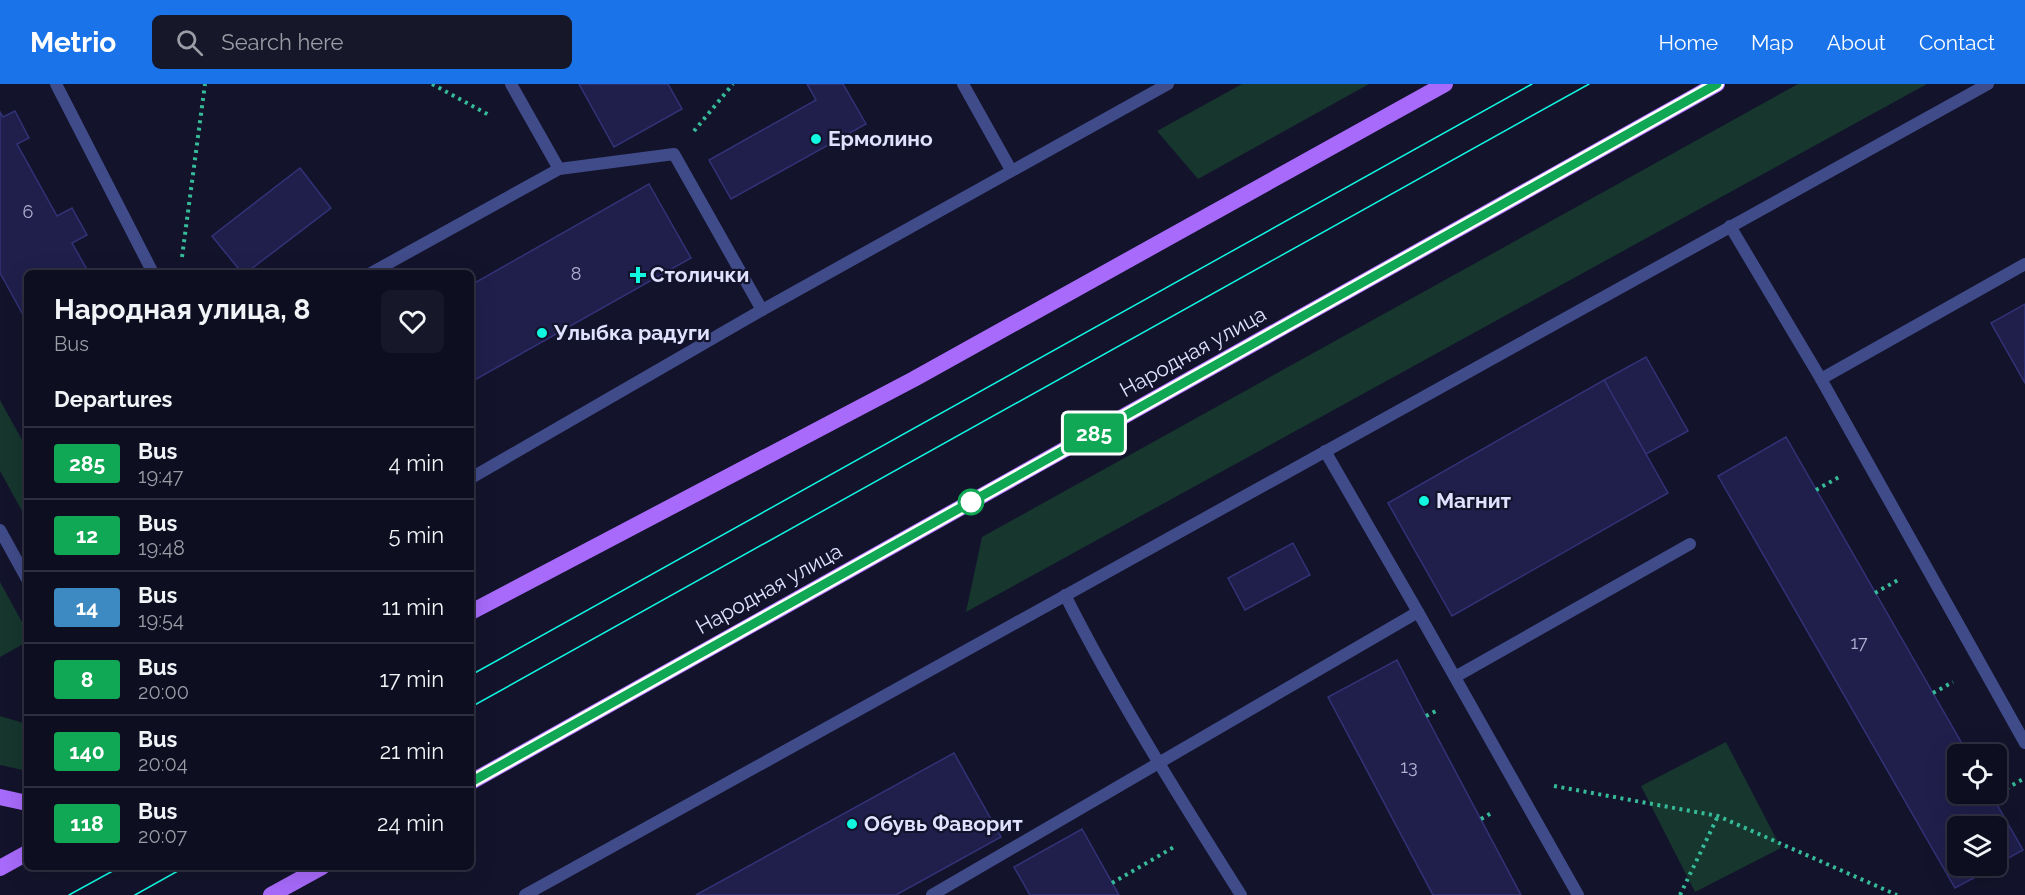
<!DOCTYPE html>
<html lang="en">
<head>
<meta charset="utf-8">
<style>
	body { margin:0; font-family:Raleway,sans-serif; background:#17172a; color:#f1f3f6; height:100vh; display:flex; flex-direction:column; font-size:22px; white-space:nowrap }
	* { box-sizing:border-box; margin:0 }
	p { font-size:20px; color:#9b9ca5 }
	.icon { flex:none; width:33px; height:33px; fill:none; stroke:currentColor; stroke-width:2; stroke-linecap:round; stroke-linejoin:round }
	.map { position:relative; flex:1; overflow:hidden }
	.side { position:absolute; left:24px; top:186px; width:450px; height:600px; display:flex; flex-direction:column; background:#0e0e21; border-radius:9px; box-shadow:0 6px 24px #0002,0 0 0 2px #2e2e3f }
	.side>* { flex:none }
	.badge { padding:0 12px; border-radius:4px; font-size:21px; line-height:39px }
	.controls { position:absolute; left:1947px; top:660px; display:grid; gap:12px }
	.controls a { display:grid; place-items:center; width:60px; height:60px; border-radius:9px; background:#0e0e21; box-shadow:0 6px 24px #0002,0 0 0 2px #2e2e3f; font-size:30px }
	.map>.badge { position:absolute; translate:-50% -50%; box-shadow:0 0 0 3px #fff }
	h2 { padding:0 30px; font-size:22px; line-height:54px }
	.round { display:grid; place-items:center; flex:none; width:63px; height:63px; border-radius:9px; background:#17172a }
	.head { display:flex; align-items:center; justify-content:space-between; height:102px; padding:0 30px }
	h1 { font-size:28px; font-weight:700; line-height:45px }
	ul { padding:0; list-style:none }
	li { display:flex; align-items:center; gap:18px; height:72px; padding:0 30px; border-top:2px solid #2e2e3f }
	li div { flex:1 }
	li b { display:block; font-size:22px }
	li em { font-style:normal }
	li .badge { min-width:66px; font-weight:700; text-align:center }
	header { display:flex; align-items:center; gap:36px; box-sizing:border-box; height:84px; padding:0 30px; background:#1a73e8; color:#fff }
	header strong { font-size:28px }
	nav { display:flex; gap:33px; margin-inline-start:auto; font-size:21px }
	.search { width:420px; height:54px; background:#17172a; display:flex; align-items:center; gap:15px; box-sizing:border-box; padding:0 21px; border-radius:9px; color:#9b9ca5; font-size:22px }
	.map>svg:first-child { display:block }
</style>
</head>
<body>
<header>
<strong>Metrio</strong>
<div class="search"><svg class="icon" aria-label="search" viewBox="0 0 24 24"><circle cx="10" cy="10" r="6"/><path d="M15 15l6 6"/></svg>Search here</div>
<nav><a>Home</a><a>Map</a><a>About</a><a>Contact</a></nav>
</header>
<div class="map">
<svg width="2025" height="811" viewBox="0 0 2025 811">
	<rect width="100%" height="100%" fill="#13132c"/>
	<g fill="#16362e">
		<polygon points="1242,0 1369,0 1198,95 1157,47"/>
		<polygon points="1798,0 1927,0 966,528 982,453"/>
		<polygon points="0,316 27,365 27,436 0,387"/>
		<polygon points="0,498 27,547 27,558 0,573"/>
		<polygon points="0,632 27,640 27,687 0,681"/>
		<polygon points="1726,658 1781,764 1695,808 1641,702"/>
	</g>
	<g fill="#201f4c" stroke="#323277" stroke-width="1.5">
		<polygon points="579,0 668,0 682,25 614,63"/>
		<polygon points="807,0 843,0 866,40 731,115 709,76 816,16"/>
		<polygon points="15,27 29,54 17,60 57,132 72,124 87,151 72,159 89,189 27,189 27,238 0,189 0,28 3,33"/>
		<polygon points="300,84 331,124 246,189 242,189 212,152"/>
		<polygon points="649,100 691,174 471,298 471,201"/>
		<polygon points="2025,220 2025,299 1991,239"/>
		<polygon points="1646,273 1688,347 1646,370 1604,296"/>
		<polygon points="1604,296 1668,409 1452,532 1388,419"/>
		<polygon points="1786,353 1968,670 1958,670 1958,710 1991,710 2023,766 1996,781 1996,742 1958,742 1958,782 1996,782 1955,804 1718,392"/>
		<polygon points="1293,459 1310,491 1245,526 1228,494"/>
		<polygon points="1397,576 1426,632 1521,811 1433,811 1328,613"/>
		<polygon points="954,669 1001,753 896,811 696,811"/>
		<polygon points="1082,745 1119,811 1030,811 1014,783"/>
	</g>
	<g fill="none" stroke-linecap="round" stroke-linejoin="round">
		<g stroke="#36bb98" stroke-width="4" stroke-dasharray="3 4.5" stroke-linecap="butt">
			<polyline points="432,0 489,31"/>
			<polyline points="694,47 733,0"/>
			<polyline points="182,173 205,0"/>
			<polyline points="1816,406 1839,393"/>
			<polyline points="1875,509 1898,496"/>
			<polyline points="1933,609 1953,598"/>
			<polyline points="1426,632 1436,627"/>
			<polyline points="1554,702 1718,732 1897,811"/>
			<polyline points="1993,712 2025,694"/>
			<polyline points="1481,735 1493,728"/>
			<polyline points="1112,799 1174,763"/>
			<polyline points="1680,811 1718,732"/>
		</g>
		<g stroke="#404b89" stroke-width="12">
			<polyline points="56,0 153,189"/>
			<polyline points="963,0 1011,86"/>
			<polyline points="559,85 674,70 762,226"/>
			<polyline points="1730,142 1821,295 2025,180"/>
			<polyline points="371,189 559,85 511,0"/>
			<polyline points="1821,295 2025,659"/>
			<polyline points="1325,367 1418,528"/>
			<polyline points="0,446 27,495"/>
			<path d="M1065,511C1117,614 1179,713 1241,811"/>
			<polyline points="1455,593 1690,460"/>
			<polyline points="932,811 1418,528 1578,811"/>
		</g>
		<g stroke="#404b89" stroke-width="12">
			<polyline points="471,394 762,226 1168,0"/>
			<polyline points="525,811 1988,0"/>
		</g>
		<g stroke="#a76afa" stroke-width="16">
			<polyline points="471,528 914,295 1445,0"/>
			<polyline points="471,698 1717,0"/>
			<polyline points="0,713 27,719"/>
			<polyline points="0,784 27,769"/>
			<polyline points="271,811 322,783"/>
		</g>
		<g stroke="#12f7e0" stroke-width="1.5">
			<polyline points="471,591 1532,0"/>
			<polyline points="471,623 1589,0"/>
			<polyline points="69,811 120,783"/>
			<polyline points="135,811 185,783"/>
		</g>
	</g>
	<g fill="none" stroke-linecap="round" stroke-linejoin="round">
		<defs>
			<polyline id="line" points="471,698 1717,0"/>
		</defs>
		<use href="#line" stroke="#fff" stroke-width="14"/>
		<use href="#line" stroke="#10a855" stroke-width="9"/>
	</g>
	<g fill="#12f7e0" stroke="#13132c" stroke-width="2">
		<circle cx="816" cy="55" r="6"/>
		<path d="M635 182h6v6h6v6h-6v6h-6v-6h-6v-6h6z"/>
		<circle cx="542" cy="249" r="6"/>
		<circle cx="1424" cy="417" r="6"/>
		<circle cx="852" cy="740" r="6"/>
	</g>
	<circle fill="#fff" stroke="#10a855" stroke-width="3" cx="971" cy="418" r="12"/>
	<g text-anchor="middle" stroke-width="4.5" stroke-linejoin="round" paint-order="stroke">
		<g font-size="18" fill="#afb0d2">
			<text x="28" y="134">6</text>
			<text x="576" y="196">8</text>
			<text x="1859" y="565">17</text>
			<text x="1409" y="689">13</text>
		</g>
		<g font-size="21" font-weight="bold" fill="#dfe1fe" stroke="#13132c" text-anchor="start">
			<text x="828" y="62">Ермолино</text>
			<text x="650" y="198">Столички</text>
			<text x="554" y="256">Улыбка радуги</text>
			<text x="1436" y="424">Магнит</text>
			<text x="864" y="747">Обувь Фаворит</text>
		</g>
		<g font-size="21" fill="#dfe1fe" stroke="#13132c">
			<text transform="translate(1193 268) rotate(-29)" y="7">Народная улица</text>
			<text transform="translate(769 505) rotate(-29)" y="7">Народная улица</text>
		</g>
	</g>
</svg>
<div class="controls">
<a><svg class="icon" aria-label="locate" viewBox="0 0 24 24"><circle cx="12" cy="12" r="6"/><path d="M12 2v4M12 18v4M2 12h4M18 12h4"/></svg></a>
<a><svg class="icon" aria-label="layers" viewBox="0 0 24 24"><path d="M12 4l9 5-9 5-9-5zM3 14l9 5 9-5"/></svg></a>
</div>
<b class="badge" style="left:1094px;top:349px;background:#10a855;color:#fff">285</b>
<section class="side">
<div class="head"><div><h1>Народная улица, 8</h1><p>Bus</p></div><a class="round"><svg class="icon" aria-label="heart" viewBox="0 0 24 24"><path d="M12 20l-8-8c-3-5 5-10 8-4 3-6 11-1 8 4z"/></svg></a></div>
<h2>Departures</h2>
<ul>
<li><span class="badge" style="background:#10a855;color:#fff">285</span><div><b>Bus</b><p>19:47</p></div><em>4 min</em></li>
<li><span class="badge" style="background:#10a855;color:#fff">12</span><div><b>Bus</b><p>19:48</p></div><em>5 min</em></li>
<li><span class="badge" style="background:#3d8ac2;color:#fff">14</span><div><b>Bus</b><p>19:54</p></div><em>11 min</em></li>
<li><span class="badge" style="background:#10a855;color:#fff">8</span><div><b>Bus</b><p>20:00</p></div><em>17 min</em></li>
<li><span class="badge" style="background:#10a855;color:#fff">140</span><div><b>Bus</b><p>20:04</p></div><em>21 min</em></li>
<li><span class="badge" style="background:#10a855;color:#fff">118</span><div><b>Bus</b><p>20:07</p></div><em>24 min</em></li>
</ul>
</section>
</div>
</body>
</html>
